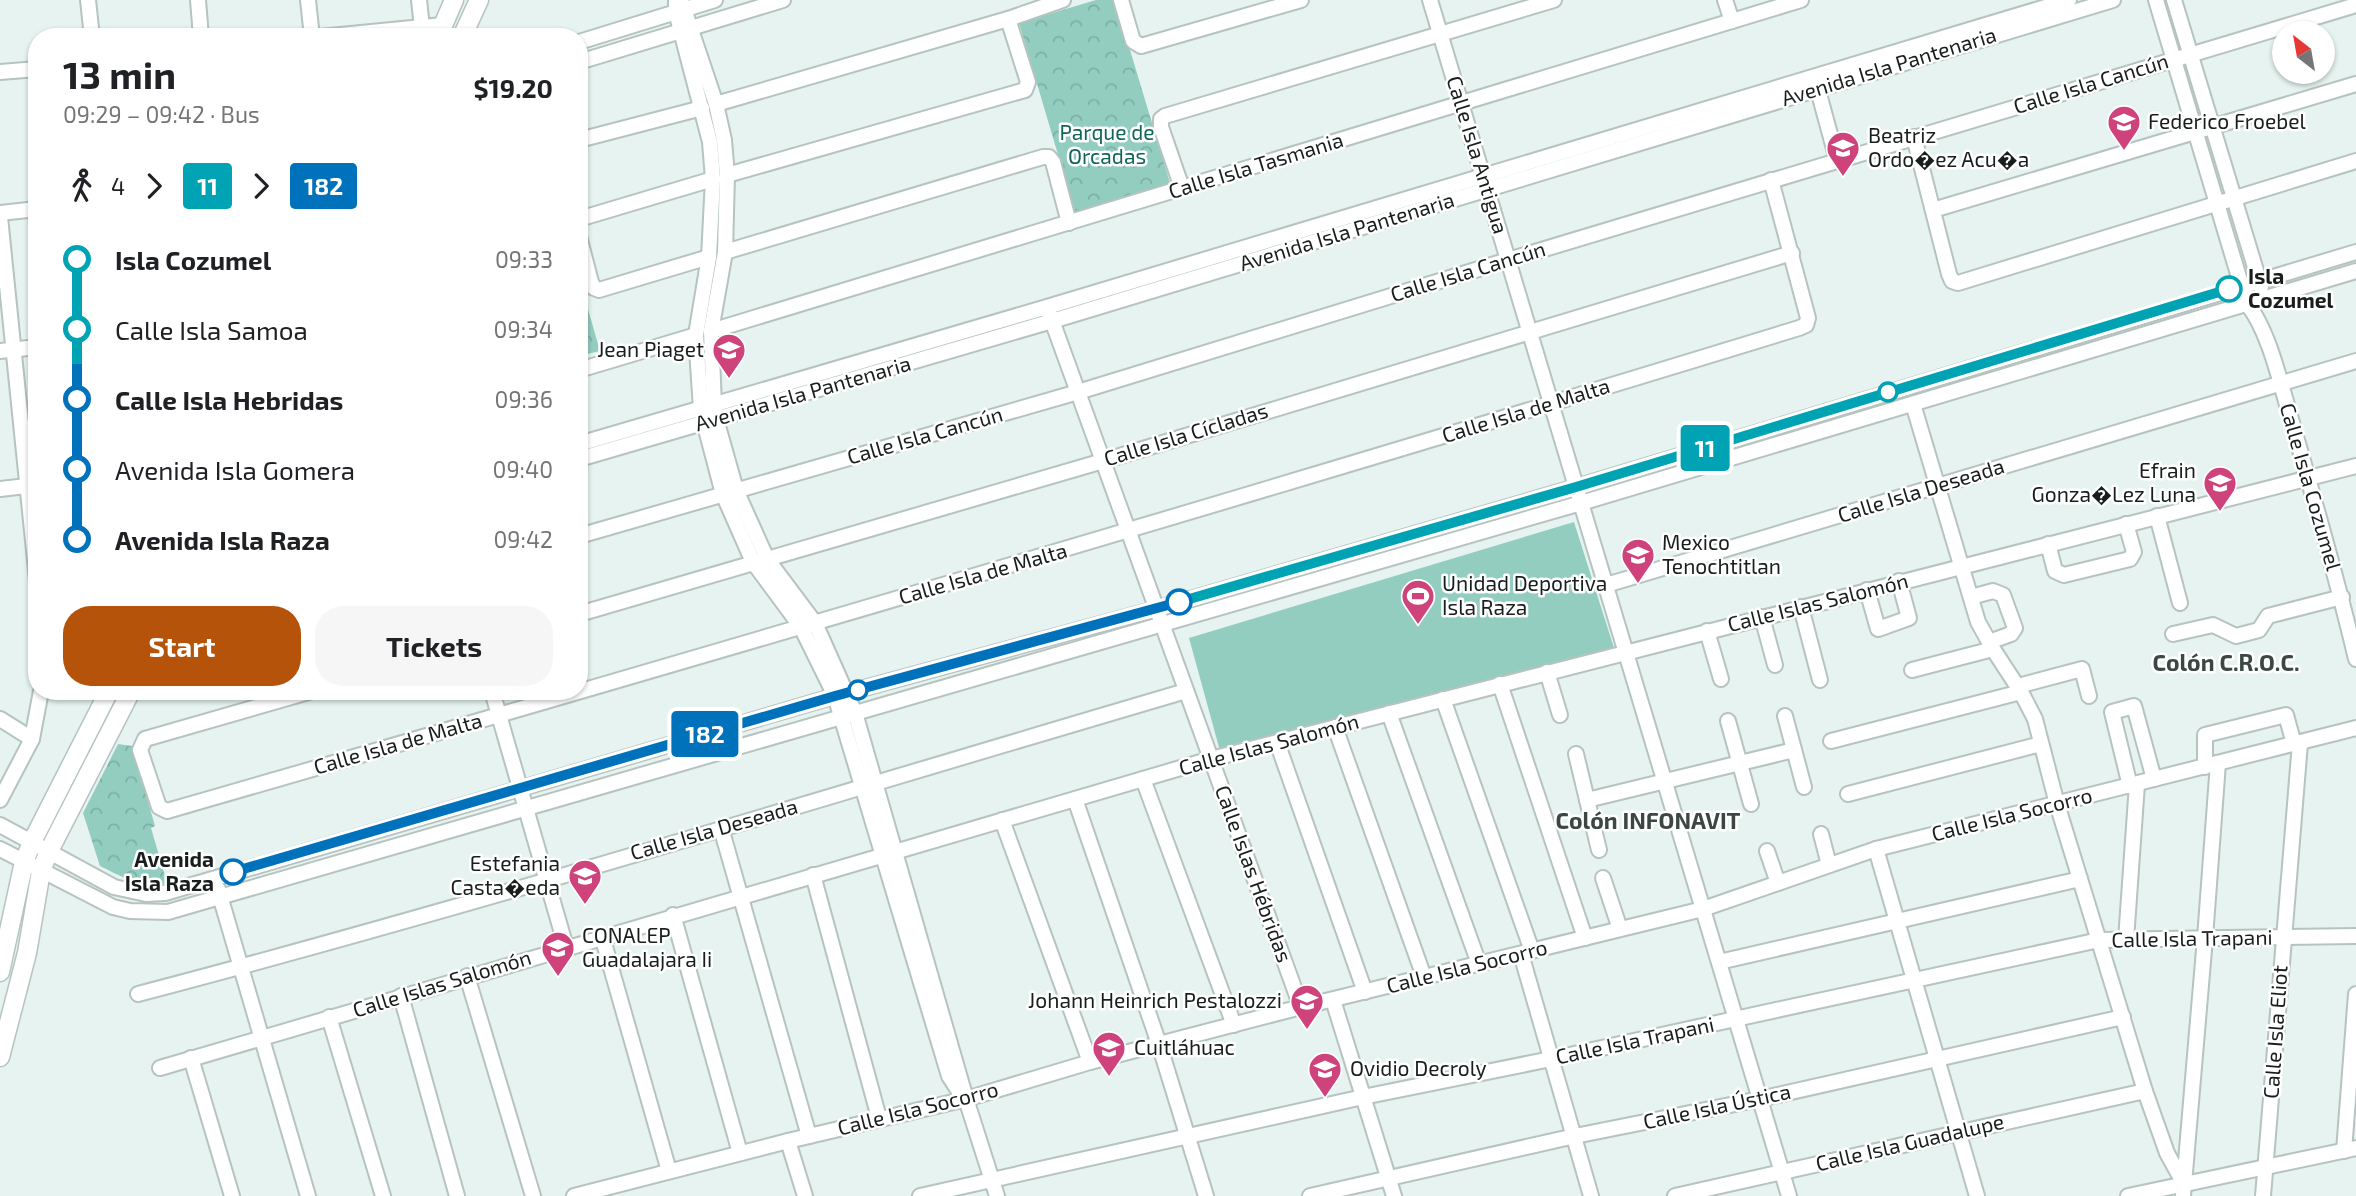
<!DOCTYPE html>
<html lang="en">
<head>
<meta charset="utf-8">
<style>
	body { margin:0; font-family:"Exo 2",sans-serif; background:#f6f6f6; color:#202124; height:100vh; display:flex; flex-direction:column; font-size:26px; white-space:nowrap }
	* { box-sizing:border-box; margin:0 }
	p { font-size:23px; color:#757577 }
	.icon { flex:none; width:38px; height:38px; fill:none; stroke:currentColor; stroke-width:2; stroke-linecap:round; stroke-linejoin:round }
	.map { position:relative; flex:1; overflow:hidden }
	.side { position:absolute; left:28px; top:28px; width:560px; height:672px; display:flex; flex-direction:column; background:#fff; border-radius:28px; box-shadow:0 2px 5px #0004 }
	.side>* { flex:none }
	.badge { padding:0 14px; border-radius:5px; font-size:24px; line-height:46px }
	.needle { width:46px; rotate:329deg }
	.fabs { position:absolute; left:2272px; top:21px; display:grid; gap:14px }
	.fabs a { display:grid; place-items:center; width:63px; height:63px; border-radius:50%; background:#fff; box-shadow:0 2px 5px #0004; font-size:35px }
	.map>.badge { position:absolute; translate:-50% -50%; box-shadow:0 0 0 4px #fff }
	.legs { display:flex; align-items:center; gap:10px; height:77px; padding:0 35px; font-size:23px }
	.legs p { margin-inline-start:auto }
	.head { display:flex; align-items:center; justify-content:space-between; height:119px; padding:0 35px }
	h1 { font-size:38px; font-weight:700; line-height:52px }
	.action { display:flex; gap:14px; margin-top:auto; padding:14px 35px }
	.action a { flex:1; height:80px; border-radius:28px; background:#b45309; color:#fff; font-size:28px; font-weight:700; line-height:80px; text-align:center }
	.action a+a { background:#f6f6f6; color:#202124 }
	ul { padding:0 35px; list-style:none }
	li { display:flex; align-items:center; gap:24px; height:70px; font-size:26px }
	li i { display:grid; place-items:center; width:10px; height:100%; margin:0 9px; background:currentColor }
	li i::after { content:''; width:18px; height:18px; margin:-9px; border:5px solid; border-radius:50%; background:#fff }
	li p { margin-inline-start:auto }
	li:first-child i { background:linear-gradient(#0000 50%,currentColor 0) }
	li:last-child i { background:linear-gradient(currentColor 50%,#0000 0) }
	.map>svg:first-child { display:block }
</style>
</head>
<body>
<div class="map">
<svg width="2356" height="1196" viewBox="0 0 2356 1196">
	<defs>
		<pattern id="park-crowns" width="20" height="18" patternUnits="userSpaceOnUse" patternTransform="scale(1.75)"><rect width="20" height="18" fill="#92cdc0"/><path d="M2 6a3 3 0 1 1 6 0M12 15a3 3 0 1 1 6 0" fill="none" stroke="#7db0a5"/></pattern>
	</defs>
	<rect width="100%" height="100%" fill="#e6f3f0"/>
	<g fill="url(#park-crowns)">
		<polygon points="1096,0 1115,0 1170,183 1075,212 1019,23"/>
		<polygon points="579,278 600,351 579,356"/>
		<path d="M118,744L132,746L155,826L151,828L167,883C143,889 122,877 100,866L83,813Z"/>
	</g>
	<polygon fill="#92cdc0" points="1574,522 1614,648 1220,751 1189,638"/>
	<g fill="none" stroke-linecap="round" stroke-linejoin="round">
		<defs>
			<g id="minor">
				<polyline points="88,0 92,37"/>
				<polyline points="198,0 201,37"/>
				<polyline points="308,0 312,37"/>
				<polyline points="419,0 423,37"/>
				<polyline points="676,0 676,12 710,142 713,179 709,257 696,335 701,409 704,422 723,494 753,562 801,627 835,696 949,1076 960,1093"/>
				<polyline points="681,0 716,104 724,140 727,175 725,252 711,331 714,406 716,419 736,490 767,559 815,623 855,713 966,1099 997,1196"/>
				<polyline points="1121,0 1133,41 1141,46 1301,0"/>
				<polyline points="1430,0 1789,1196"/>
				<polyline points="1725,0 1732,21"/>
				<path d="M2156,0L2247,304C2269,330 2281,386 2291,419C2314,499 2337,578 2356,659"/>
				<polyline points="2174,0 2261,287"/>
				<polyline points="320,37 443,25"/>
				<polyline points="579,42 715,0"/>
				<polyline points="579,62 783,0"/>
				<polyline points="0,72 37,69"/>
				<polyline points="1815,79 1837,160"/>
				<polyline points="716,104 1008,19 1063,0"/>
				<polyline points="1914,137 1949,274 1952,281 1958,283 2356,161"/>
				<polyline points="579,140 702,108"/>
				<polyline points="727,175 1025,90 1028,82 1008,19"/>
				<polyline points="1182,188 1161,127 1161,119 1165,116 1554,0"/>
				<polyline points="1933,210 2356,84"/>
				<polyline points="0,213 37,209"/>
				<polyline points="0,217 37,580"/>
				<polyline points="579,219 713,179"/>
				<polyline points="579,236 591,282 594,288 599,290 709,257"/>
				<polyline points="725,252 1043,157 1049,157 1053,162 1069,223"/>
				<polyline points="1050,315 1301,1007"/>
				<polyline points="711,331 1801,0"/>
				<polyline points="0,351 37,347"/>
				<polyline points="579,370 696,335"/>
				<polyline points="1913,404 1978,622 1993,649 2021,692 2035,719 2057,804 2145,1091 2167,1153 2184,1184"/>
				<polyline points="579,444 1047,307 2069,0"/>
				<polyline points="579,459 1052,321 2113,0"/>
				<polyline points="0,489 35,485"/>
				<polyline points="2157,516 2180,603"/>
				<polyline points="579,536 1078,392 1508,260 2356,5"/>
				<polyline points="2048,544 2055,571 2064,575 2130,559 2134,552 2126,524"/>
				<polyline points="1606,585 2356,361"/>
				<polyline points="1867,590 1878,629 1881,628 1909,618 1899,581"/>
				<polyline points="1971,597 1993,591 2003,595 2015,628 2011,634 1989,642"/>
				<polyline points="1801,607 1820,680"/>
				<polyline points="579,614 1103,461 1792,253"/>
				<polyline points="1762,617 1775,665"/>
				<polyline points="1707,631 1721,679"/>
				<polyline points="2173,634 2213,625 2236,636 2259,630 2268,616 2342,597"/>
				<polyline points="1912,670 1993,649"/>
				<polyline points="1547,672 1560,715"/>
				<polyline points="1500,684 1585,938"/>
				<polyline points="2018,686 2082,669 2089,696"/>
				<path d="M312,691L145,739L140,750L159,807L167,811C712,654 1257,494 1799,328L1806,325L1808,318L1771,180"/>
				<polyline points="492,691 566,947"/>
				<polyline points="1443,699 1532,951"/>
				<polyline points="1389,713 1479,964"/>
				<polyline points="1785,716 1804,787"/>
				<polyline points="0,719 32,739"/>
				<polyline points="1728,721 1751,804"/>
				<polyline points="1335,727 1424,977"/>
				<polyline points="1831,741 2021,692"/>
				<polyline points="1277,742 1365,992"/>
				<polyline points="1576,754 1599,850"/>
				<polyline points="2205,767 2205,735 2286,715 2294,744"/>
				<polyline points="1143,779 1234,1025"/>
				<polyline points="2130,786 2112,712 2134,706 2154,779"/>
				<polyline points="1848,794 2041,744"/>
				<polyline points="1075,799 1159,1044 1206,1196"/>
				<polyline points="0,800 32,739 41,691"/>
				<polyline points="1587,800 1794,750"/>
				<polyline points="1002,820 1090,1062"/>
				<polyline points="0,825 114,887 146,894 165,893 835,696 1156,609 1576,487 2356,252"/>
				<polyline points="721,828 809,1136"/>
				<polyline points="1821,834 1829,865"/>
				<polyline points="0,849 113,907 130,911 168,912 1581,503 2356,271"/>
				<polyline points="1876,849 1977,1196"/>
				<polyline points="1767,851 1778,883"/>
				<polyline points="813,875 879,1118"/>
				<polyline points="1603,878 1620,929"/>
				<polyline points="218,889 308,1196"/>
				<polyline points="673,915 740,1153"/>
				<polyline points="602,936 669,1171"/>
				<polyline points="2126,940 2137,784"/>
				<polyline points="1521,954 1591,1196"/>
				<polyline points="1719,962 2080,879"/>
				<polyline points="467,976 533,1196"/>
				<path d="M138,994C489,902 838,793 1186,691"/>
				<polyline points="401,996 457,1196"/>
				<polyline points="1333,1000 1394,1196"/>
				<polyline points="329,1017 383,1196"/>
				<polyline points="191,1058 232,1196"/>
				<polyline points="160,1068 1211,759 2356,466"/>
				<polyline points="788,1141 805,1196"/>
				<polyline points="2344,1151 2356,994"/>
				<polyline points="574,1196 788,1141 966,1099 1090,1062 1301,1007 1703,909 1876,849 2356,728"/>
				<polyline points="920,1196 1363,1097 1551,1059 2099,940 2356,936"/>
				<polyline points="1310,1196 1575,1136 1760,1099 2123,1017"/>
				<polyline points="1675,1196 2145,1091"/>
				<polyline points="2128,1196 2356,1148"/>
				<polyline points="2183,1196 2205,938 2218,763"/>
				<polyline points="2263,1196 2300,743"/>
			</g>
			<g id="major">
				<polyline points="438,37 454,0"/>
				<polyline points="462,37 479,0"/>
				<polyline points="0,972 24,862 32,842 109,691"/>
				<polyline points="0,1057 27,953 41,871 49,851 131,691"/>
			</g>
		</defs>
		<use href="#minor" stroke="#b6c3c0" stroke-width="18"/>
		<use href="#major" stroke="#b6c3c0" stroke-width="21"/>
		<use href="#minor" stroke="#fff" stroke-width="14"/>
		<use href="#major" stroke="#fff" stroke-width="18"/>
	</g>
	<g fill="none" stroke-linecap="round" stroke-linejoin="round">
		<defs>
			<polyline id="line-1" points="1179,602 1576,487 2229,289"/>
			<polyline id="line-2" points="233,872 835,696 1179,602"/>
		</defs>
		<use href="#line-1" stroke="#fff" stroke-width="16"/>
		<use href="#line-2" stroke="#fff" stroke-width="16"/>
		<use href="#line-1" stroke="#00a3b4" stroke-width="10"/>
		<use href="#line-2" stroke="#0072bc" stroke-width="10"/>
	</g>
	<defs>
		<symbol id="school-pin" viewBox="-11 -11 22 30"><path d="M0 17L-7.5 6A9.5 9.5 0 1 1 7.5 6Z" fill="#ce437b" stroke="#fff"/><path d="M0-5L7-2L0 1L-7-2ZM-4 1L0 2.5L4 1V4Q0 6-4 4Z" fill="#fff"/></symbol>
		<symbol id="stadium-pin" viewBox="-11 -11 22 30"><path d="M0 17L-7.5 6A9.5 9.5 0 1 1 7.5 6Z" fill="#ce437b" stroke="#fff"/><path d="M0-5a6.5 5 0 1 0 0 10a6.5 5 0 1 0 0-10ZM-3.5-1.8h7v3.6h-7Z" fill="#fff"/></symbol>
		<symbol id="university-pin" viewBox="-11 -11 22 30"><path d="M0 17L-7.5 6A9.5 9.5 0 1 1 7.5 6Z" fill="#ce437b" stroke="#fff"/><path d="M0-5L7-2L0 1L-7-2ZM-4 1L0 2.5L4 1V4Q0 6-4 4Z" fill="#fff"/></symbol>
	</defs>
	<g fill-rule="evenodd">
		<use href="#school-pin" x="2105" y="103" width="38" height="52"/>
		<use href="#school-pin" x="1824" y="129" width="38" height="52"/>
		<use href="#school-pin" x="710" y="331" width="38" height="52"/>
		<use href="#school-pin" x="2201" y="464" width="38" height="52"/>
		<use href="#school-pin" x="1619" y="536" width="38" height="52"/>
		<use href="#stadium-pin" x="1399" y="577" width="38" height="52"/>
		<use href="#school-pin" x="566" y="857" width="38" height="52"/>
		<use href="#university-pin" x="539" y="929" width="38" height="52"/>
		<use href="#school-pin" x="1288" y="982" width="38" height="52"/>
		<use href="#school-pin" x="1090" y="1029" width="38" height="52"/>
		<use href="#school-pin" x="1306" y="1050" width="38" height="52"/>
	</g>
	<g fill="#fff" stroke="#00a3b4" stroke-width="3.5">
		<circle cx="2229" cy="289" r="12"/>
		<circle cx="1888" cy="392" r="9"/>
	</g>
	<g fill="#fff" stroke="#0072bc" stroke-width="3.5">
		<circle cx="1179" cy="602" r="12"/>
		<circle cx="858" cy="690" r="9"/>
		<circle cx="233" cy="872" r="12"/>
	</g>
	<g text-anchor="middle" stroke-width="5" stroke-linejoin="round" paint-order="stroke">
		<g font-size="21" fill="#191e1d" stroke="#fff">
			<text transform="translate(1889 67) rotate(-17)" y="7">Avenida Isla Pantenaria</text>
			<text transform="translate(2091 84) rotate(-17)" y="7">Calle Isla Cancún</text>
			<text transform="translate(1477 155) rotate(73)" y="7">Calle Isla Antigua</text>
			<text transform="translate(1256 166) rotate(-17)" y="7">Calle Isla Tasmania</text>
			<text transform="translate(1347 232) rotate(-17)" y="7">Avenida Isla Pantenaria</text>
			<text transform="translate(1468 272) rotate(-17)" y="7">Calle Isla Cancún</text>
			<text transform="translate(803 394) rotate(-16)" y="7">Avenida Isla Pantenaria</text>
			<text transform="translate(1526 411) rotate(-17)" y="7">Calle Isla de Malta</text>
			<text transform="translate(1186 435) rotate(-17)" y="7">Calle Isla Cícladas</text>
			<text transform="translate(925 436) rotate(-16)" y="7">Calle Isla Cancún</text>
			<text transform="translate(2310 487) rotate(74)" y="7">Calle Isla Cozumel</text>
			<text transform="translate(1921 491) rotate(-17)" y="7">Calle Isla Deseada</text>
			<text transform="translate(983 574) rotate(-16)" y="7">Calle Isla de Malta</text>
			<text transform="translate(1818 603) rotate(-14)" y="7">Calle Islas Salomón</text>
			<text transform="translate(398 744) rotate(-16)" y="7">Calle Isla de Malta</text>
			<text transform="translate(1269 745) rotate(-15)" y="7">Calle Islas Salomón</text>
			<text transform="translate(2012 815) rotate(-14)" y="7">Calle Isla Socorro</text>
			<text transform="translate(714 830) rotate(-16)" y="7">Calle Isla Deseada</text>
			<text transform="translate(1253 874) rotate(70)" y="7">Calle Islas Hébridas</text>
			<text transform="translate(2192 939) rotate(-1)" y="7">Calle Isla Trapani</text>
			<text transform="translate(1467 967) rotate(-14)" y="7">Calle Isla Socorro</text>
			<text transform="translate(442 984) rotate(-17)" y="7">Calle Islas Salomón</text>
			<text transform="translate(2276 1032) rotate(-86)" y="7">Calle Isla Eliot</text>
			<text transform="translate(1635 1041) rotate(-12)" y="7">Calle Isla Trapani</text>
			<text transform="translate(1717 1107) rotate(-12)" y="7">Calle Isla Ústica</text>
			<text transform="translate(918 1109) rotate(-14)" y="7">Calle Isla Socorro</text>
			<text transform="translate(1910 1143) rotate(-13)" y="7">Calle Isla Guadalupe</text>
		</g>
		<g font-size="21" fill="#191e1d" stroke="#fff" text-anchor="start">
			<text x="2148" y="129">Federico Froebel</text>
			<text x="1868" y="143">Beatriz<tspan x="1868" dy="24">Ordo�ez Acu�a</tspan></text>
			<text x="704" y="357" text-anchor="end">Jean Piaget</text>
			<text x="2196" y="478" text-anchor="end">Efrain<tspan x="2196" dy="24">Gonza�Lez Luna</tspan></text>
			<text x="1662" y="550">Mexico<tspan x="1662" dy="24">Tenochtitlan</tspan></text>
			<text x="1442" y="591">Unidad Deportiva<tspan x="1442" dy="24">Isla Raza</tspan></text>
			<text x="560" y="871" text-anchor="end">Estefania<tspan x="560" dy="24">Casta�eda</tspan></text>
			<text x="582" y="943">CONALEP<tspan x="582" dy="24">Guadalajara Ii</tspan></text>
			<text x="1282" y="1008" text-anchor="end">Johann Heinrich Pestalozzi</text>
			<text x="1134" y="1055">Cuitláhuac</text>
			<text x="1350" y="1076">Ovidio Decroly</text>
		</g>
		<g font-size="21" fill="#116558" stroke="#fff">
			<text x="1107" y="140">Parque de<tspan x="1107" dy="24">Orcadas</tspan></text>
		</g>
		<g font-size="21" font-weight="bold" fill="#191e1d" stroke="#fff" text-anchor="start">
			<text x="2248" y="284">Isla<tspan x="2248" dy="24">Cozumel</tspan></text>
			<text x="214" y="867" text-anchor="end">Avenida<tspan x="214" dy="24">Isla Raza</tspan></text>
		</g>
		<g font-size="23" font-weight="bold" fill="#3c4744" stroke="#fff">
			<text x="2226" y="671">Colón C.R.O.C.</text>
			<text x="1648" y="829">Colón INFONAVIT</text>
		</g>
	</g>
</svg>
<div class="fabs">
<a><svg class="needle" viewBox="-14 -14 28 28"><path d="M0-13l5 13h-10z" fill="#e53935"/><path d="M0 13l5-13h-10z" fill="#757577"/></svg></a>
</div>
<b class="badge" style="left:1705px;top:448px;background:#00a3b4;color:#fff">11</b>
<b class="badge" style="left:705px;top:734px;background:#0072bc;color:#fff">182</b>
<section class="side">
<div class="head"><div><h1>13 min</h1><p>09:29 – 09:42 · Bus</p></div><b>$19.20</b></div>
<div class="legs"><svg class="icon" aria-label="walk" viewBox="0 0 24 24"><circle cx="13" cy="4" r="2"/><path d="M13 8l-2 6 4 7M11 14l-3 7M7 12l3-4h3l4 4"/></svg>4<svg class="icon" aria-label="forward" viewBox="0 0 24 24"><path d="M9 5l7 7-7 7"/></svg><b class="badge" style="background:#00a3b4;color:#fff">11</b><svg class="icon" aria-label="forward" viewBox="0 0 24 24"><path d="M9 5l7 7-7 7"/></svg><b class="badge" style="background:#0072bc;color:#fff">182</b></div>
<ul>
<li><i style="color:#00a3b4"></i><b>Isla Cozumel</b><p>09:33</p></li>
<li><i style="color:#00a3b4"></i><span>Calle Isla Samoa</span><p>09:34</p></li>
<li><i style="color:#0072bc"></i><b>Calle Isla Hebridas</b><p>09:36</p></li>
<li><i style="color:#0072bc"></i><span>Avenida Isla Gomera</span><p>09:40</p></li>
<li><i style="color:#0072bc"></i><b>Avenida Isla Raza</b><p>09:42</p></li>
</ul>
<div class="action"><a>Start</a><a>Tickets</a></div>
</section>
</div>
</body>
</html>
